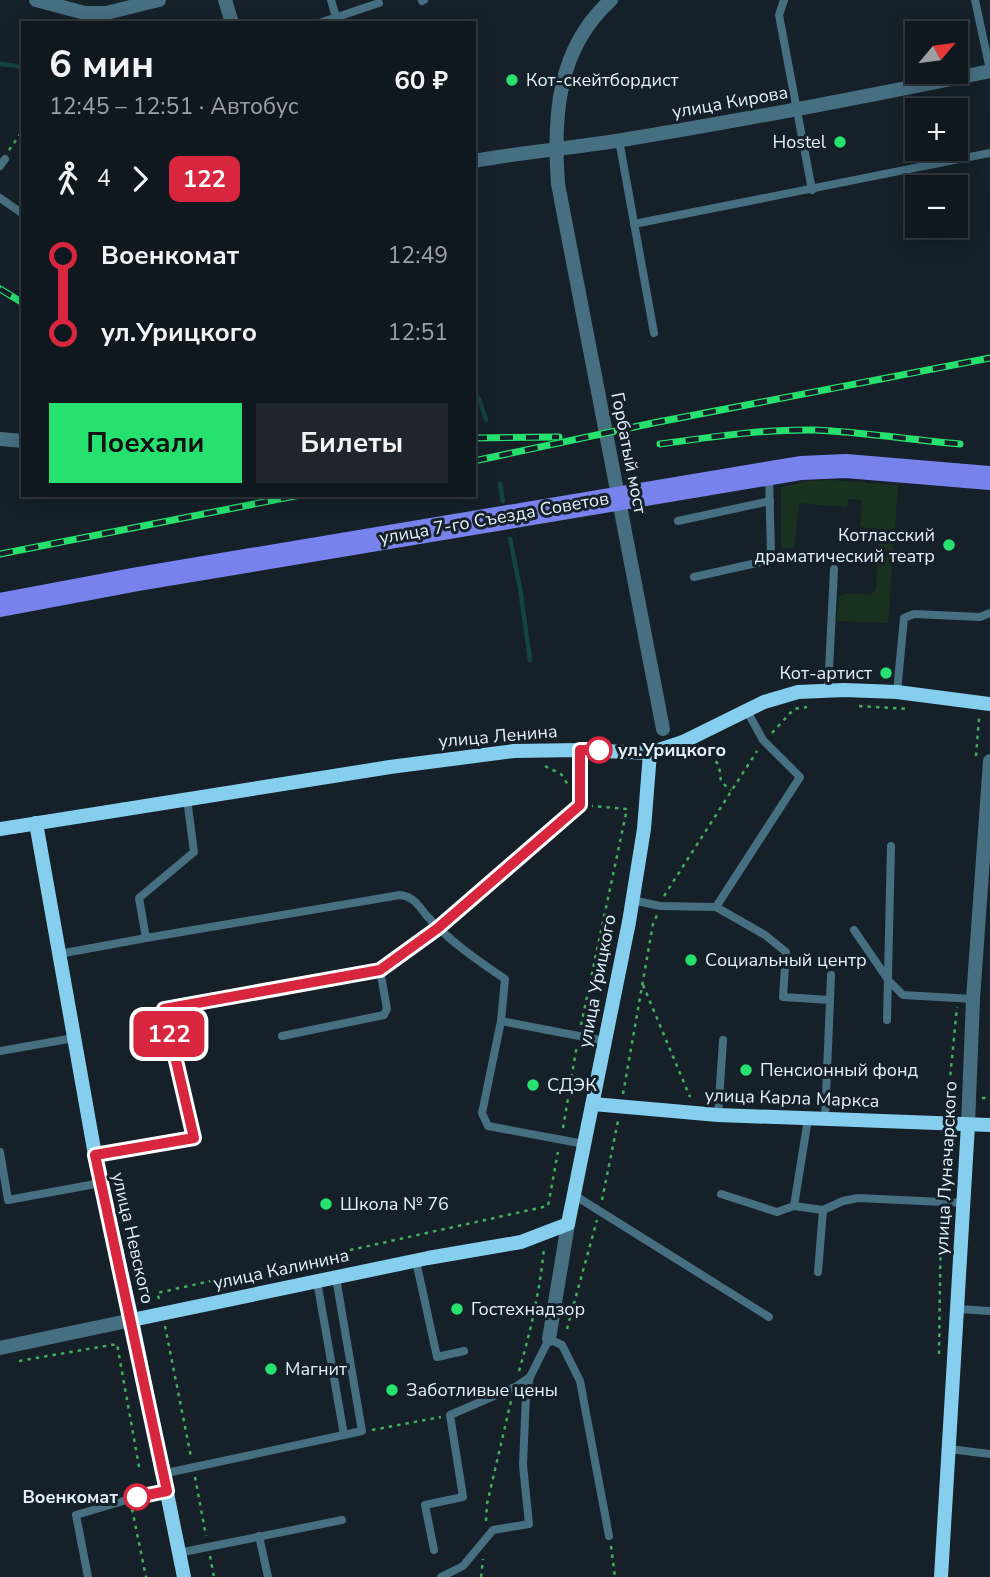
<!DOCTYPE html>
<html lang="ru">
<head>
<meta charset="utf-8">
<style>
	body { margin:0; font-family:"Nunito Sans",sans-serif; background:#1e252c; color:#f1f3f6; height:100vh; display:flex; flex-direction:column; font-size:26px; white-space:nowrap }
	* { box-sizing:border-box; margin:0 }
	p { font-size:23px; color:#9ca0a4 }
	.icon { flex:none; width:38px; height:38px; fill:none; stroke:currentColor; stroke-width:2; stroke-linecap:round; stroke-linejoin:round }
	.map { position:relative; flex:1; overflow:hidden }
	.panel { position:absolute; left:21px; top:21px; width:455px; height:476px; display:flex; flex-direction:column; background:#10181f; border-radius:0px; box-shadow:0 4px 18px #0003,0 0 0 2px #30373d }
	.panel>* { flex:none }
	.badge { padding:0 14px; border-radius:10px; font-size:24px; line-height:46px }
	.needle { width:46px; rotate:61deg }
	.buttons { position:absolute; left:905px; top:21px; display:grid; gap:14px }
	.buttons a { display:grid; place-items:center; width:63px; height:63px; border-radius:0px; background:#10181f; box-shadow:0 4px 18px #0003,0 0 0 2px #30373d; font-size:35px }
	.map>.badge { position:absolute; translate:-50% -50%; box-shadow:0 0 0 4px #fff }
	.legs { display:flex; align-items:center; gap:10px; height:77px; padding:0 28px; font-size:23px }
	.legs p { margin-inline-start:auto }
	.summary { display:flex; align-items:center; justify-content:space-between; height:119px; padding:0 28px }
	h1 { font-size:38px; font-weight:700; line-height:52px }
	.action { display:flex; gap:14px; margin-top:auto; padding:14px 28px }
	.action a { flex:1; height:80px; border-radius:0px; background:#27e16e; color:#111; font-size:28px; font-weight:700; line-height:80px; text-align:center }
	.action a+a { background:#1e252c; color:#f1f3f6 }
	ul { padding:0 28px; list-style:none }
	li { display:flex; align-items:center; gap:24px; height:77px; font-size:26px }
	li i { display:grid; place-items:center; width:10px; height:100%; margin:0 9px; background:currentColor }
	li i::after { content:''; width:18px; height:18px; margin:-9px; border:5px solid; border-radius:50%; background:#10181f }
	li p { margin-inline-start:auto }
	li:first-child i { background:linear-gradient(#0000 50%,currentColor 0) }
	li:last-child i { background:linear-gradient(currentColor 50%,#0000 0) }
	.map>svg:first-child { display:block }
</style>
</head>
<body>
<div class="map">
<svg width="990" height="1577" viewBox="0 0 990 1577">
	<rect width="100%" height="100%" fill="#152029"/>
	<polygon fill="#19321f" points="832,480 898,485 888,623 837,621 839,596 851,593 870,595 876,589 880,529 860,527 862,500 848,499 847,507 799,503 794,548 781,548 781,487 808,481"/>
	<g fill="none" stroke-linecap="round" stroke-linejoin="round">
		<g stroke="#134440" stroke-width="4.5">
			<polyline points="0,64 17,66 23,70"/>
			<polyline points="474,392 479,399 486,420"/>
			<polyline points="500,484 503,501"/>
			<polyline points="510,539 520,588 530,660"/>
		</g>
		<g stroke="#42ae5a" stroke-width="2.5" stroke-dasharray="3.5 5" stroke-linecap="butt">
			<polyline points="9,150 23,130"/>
			<polyline points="859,706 909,709"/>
			<polyline points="772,733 794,709 807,707"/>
			<polyline points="704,749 719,765 721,782 731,790"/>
			<polyline points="976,756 979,718"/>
			<polyline points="545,766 561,774 568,785"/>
			<polyline points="664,896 757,751"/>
			<polyline points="643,985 690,1097"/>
			<polyline points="581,1025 627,809 592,806"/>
			<polyline points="623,1094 653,924 657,915"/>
			<polyline points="982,1098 990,1098"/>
			<polyline points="947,1109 957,1007"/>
			<polyline points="563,1128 577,1045"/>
			<polyline points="942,1193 945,1136"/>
			<polyline points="602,1200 618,1121"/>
			<polyline points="159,1299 157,1293 548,1206 558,1152"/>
			<polyline points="165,1326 191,1457"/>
			<polyline points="567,1329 597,1220"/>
			<polyline points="939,1354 941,1213"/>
			<polyline points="19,1361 117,1344 140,1472"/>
			<path d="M519,1371C531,1330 540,1290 544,1248"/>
			<polyline points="372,1430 441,1417"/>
			<polyline points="195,1477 206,1536"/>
			<polyline points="132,1509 146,1577"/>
			<polyline points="486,1521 487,1504 511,1401"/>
			<polyline points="611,1546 615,1577"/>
			<polyline points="210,1556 214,1577"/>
			<polyline points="481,1577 483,1559"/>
		</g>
		<g stroke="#466f82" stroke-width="8">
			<polyline points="331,0 336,17"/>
			<polyline points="784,0 779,15 812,190"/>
			<polyline points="975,0 990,70"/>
			<polyline points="422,1 424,0"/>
			<polyline points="319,23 379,3"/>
			<polyline points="619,140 654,333"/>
			<polyline points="0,166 5,159"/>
			<polyline points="0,198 23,214"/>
			<polyline points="634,224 990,153"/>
			<polyline points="678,521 770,501"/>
			<polyline points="694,577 761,562 768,560 771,555 769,475"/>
			<polyline points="828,690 834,569"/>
			<polyline points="897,692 904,618 914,614 980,617 990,613"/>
			<polyline points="632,900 660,906 716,907 765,935 786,952 783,997 830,1000 825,1119"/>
			<polyline points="716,907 800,777 763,740 747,711"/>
			<polyline points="854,930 889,981 903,995 973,999"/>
			<path d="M146,938L400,895C413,896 419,906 426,915C449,941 477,960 505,979L501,1021L482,1113L488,1126L584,1144"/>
			<polyline points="59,954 146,938 139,898 194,852 187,799"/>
			<polyline points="830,1000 831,975"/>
			<polyline points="887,1020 891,846"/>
			<polyline points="501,1021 605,1041"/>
			<polyline points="282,1036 384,1015 387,1009 380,970"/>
			<polyline points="0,1051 74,1038"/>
			<polyline points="718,1115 723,1040"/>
			<polyline points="0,1152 8,1200 101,1183"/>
			<polyline points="95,1155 193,1137 164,1009 380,970 438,928 580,805 580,750"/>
			<polyline points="721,1194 777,1212 794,1206 808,1119"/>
			<polyline points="574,1195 769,1317"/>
			<polyline points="794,1206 823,1210"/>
			<polyline points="416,1261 437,1357 464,1351"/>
			<polyline points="818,1272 823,1210 843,1201 858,1198 964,1203"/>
			<polyline points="317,1281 344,1435"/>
			<polyline points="958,1309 990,1311"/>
			<polyline points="949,1449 990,1454"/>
			<polyline points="162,1474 362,1431 336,1278"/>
			<polyline points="259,1536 268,1577"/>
			<polyline points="434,1550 425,1505 463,1497 450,1415 515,1387 530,1377"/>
			<polyline points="178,1553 342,1520"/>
			<polyline points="88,1577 76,1515 130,1499 167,1491"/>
			<polyline points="441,1577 463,1566 493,1530 529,1524 523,1465 526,1395 530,1377 549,1339 562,1345 580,1381 609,1536"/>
		</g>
		<g stroke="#466f82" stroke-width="14">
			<polyline points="36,0 85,13 106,13 159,0"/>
			<polyline points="225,0 232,23"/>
			<path d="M611,0C557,48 553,117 558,184L663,729"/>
			<path d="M474,161C523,152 573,148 622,140C745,120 868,96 990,71"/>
			<polyline points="0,439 23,441"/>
			<polyline points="968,1125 973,999 990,761"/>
			<polyline points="549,1339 568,1224"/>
			<polyline points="0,1348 132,1320"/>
		</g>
		<g stroke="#85ceee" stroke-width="14">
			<polyline points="36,823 95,1155 132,1320 184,1577"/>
			<polyline points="0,829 390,767 514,751 580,750 650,753 683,742 764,702 798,692 844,690 897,692 990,704"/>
			<polyline points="593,1104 718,1115 990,1125"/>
			<polyline points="132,1320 428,1258 521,1242 568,1224 629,922 644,829 650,753"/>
			<polyline points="941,1577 968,1125"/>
		</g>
		<polyline stroke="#7782ec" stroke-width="24" points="0,605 138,579 801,468 846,466 990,478"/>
		<defs>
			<g id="rail">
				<polyline points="0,289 23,303"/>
				<polyline points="474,438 559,437"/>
				<path d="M660,444C711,437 764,429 815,430C863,432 912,440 960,444"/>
				<polyline points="474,461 653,423 990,358"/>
				<polyline points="0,554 300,495"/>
			</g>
		</defs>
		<use href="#rail" stroke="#27e16e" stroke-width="7"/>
		<use href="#rail" stroke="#152029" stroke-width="4.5" stroke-dasharray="13" stroke-linecap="butt"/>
	</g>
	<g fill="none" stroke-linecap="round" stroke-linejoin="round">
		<defs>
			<polyline id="line-1" points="137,1497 167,1491 95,1155 194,1138 164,1009 380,970 438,928 580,805 580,750 599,750"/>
		</defs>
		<use href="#line-1" stroke="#fff" stroke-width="16"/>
		<use href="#line-1" stroke="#d7263d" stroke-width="10"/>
	</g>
	<g fill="#27e16e" stroke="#152029" stroke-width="2.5">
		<circle cx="512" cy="80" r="7"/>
		<circle cx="840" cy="142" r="7"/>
		<circle cx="949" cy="545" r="7"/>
		<circle cx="886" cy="673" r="7"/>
		<circle cx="691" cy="960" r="7"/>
		<circle cx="746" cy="1070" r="7"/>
		<circle cx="533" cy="1085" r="7"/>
		<circle cx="326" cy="1204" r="7"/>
		<circle cx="457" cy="1309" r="7"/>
		<circle cx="271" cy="1369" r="7"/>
		<circle cx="392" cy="1390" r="7"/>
	</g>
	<g fill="#fff" stroke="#d7263d" stroke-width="3.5">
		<circle cx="599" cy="750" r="12"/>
		<circle cx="137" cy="1497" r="12"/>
	</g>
	<g text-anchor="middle" stroke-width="6" stroke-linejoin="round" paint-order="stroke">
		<g font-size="18" fill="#e1f1fb" stroke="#152029" text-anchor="start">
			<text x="526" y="86">Кот-скейтбордист</text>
			<text x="826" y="148" text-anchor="end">Hostel</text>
			<text x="935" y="541" text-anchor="end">Котласский<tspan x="935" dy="21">драматический театр</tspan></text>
			<text x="872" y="679" text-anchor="end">Кот-артист</text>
			<text x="705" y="966">Социальный центр</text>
			<text x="760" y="1076">Пенсионный фонд</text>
			<text x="547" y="1091">СДЭК</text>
			<text x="340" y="1210">Школа № 76</text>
			<text x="471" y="1315">Гостехнадзор</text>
			<text x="285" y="1375">Магнит</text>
			<text x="406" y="1396">Заботливые цены</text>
		</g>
		<g font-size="18" fill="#e1f1fb" stroke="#152029">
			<text transform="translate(730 102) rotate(-10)" y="6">улица Кирова</text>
			<text transform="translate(629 453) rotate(79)" y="6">Горбатый мост</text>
			<text transform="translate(494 518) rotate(-10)" y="6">улица 7-го Съезда Советов</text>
			<text transform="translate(498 736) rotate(-5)" y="6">улица Ленина</text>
			<text transform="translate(597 981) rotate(-79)" y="6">улица Урицкого</text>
			<text transform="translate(792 1098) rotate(2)" y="6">улица Карла Маркса</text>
			<text transform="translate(946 1168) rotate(-87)" y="6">улица Луначарского</text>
			<text transform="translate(133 1238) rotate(77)" y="6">улица Невского</text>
			<text transform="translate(281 1269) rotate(-12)" y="6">улица Калинина</text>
		</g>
		<g font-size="18" font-weight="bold" fill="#e1f1fb" stroke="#152029" text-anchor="start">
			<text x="618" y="756">ул.Урицкого</text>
			<text x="118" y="1503" text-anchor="end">Военкомат</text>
		</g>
	</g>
</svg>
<div class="buttons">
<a><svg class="needle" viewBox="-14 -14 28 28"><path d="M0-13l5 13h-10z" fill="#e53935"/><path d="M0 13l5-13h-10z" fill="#9ca0a4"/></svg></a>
<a>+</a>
<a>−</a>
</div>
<b class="badge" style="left:169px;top:1034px;background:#d7263d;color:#fff">122</b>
<section class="panel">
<div class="summary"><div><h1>6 мин</h1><p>12:45 – 12:51 · Автобус</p></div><b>60 ₽</b></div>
<div class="legs"><svg class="icon" aria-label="walk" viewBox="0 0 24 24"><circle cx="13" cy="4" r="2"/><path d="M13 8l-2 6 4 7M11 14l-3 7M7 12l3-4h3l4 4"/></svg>4<svg class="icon" aria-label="forward" viewBox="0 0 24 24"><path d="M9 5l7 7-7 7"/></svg><b class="badge" style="background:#d7263d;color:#fff">122</b></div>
<ul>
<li><i style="color:#d7263d"></i><b>Военкомат</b><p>12:49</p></li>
<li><i style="color:#d7263d"></i><b>ул.Урицкого</b><p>12:51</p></li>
</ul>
<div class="action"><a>Поехали</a><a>Билеты</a></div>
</section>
</div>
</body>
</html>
